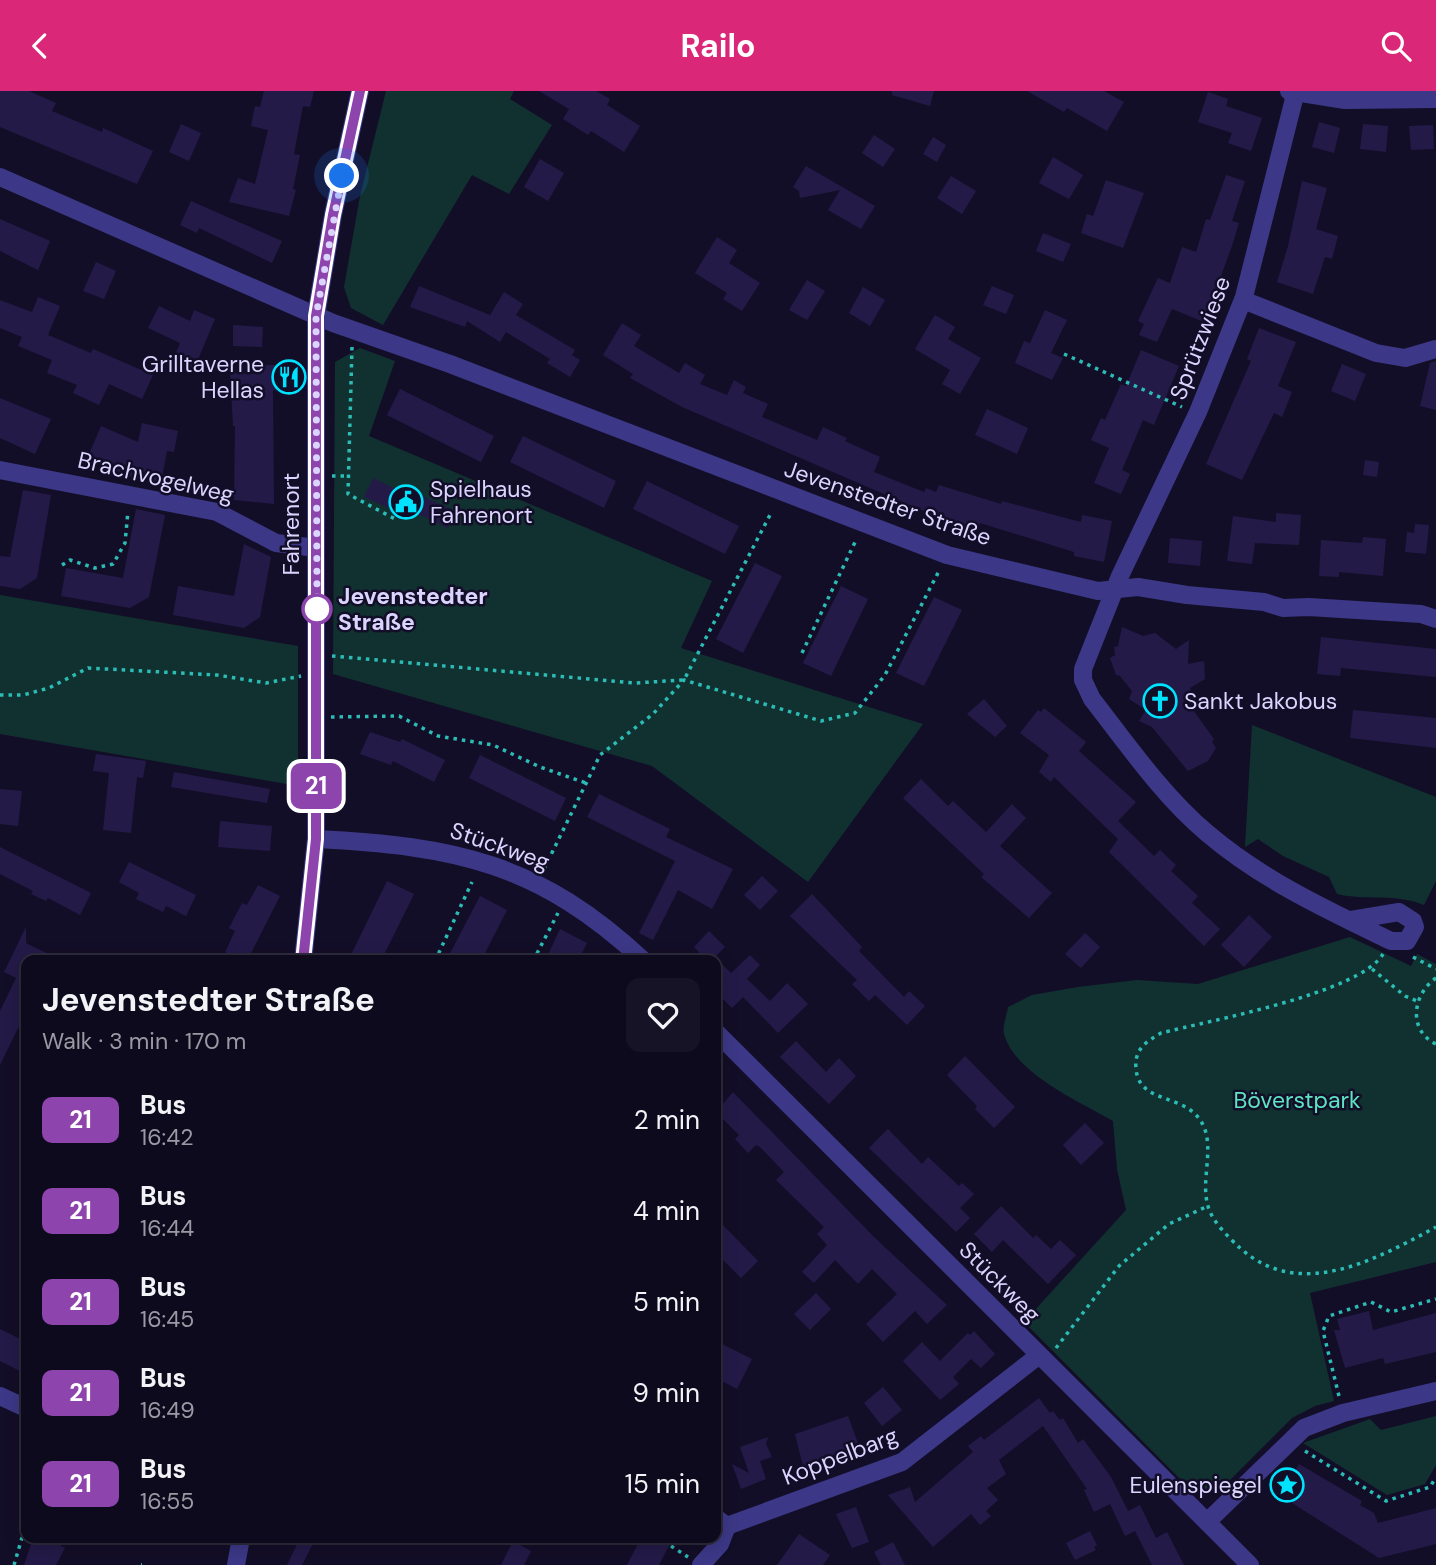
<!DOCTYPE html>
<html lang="en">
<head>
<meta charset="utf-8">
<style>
	body { margin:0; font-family:"DM Sans",sans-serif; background:#171326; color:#f1f3f6; height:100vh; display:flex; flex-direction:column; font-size:26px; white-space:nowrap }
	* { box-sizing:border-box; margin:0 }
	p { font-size:23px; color:#9b9aa4 }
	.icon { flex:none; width:38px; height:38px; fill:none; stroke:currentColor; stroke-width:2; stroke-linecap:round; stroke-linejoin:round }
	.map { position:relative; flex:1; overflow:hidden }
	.details { position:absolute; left:21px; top:864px; width:700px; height:588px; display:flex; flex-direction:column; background:#0e0a1d; border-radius:14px; box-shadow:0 4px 18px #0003,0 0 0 2px #2e2b3b }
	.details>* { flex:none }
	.badge { padding:0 14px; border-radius:10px; font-size:24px; line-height:46px }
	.you { position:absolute; width:35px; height:35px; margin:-18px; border:5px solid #fff; border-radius:50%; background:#1a73e8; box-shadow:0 0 0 10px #1a73e833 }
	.map>.badge { position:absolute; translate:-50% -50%; box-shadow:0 0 0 4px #fff }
	.round { display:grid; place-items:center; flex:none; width:74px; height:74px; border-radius:14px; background:#171326 }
	.head { display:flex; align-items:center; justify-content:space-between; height:119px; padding:0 21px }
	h1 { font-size:33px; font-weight:700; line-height:52px }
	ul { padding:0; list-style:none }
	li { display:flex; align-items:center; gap:21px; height:91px; padding:0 21px }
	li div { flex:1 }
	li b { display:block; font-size:26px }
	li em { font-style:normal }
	li .badge { min-width:77px; font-weight:700; text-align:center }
	header { display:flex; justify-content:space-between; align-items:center; height:91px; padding:0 21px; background:#db2777; color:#fff; font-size:32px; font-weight:700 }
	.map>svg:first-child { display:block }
</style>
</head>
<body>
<header><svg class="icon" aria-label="back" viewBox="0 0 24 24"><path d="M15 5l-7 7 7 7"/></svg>Railo<svg class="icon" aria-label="search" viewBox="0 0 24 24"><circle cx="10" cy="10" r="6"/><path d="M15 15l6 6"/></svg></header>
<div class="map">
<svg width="1436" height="1474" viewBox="0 0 1436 1474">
	<rect width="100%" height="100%" fill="#130e27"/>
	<g fill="#113130">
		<polygon points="386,0 514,0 510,8 552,34 509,103 472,84 383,234 351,217 344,196 360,105"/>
		<polygon points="360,257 395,270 369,345 712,490 681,557 923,633 808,791 652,675 333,583 335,271"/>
		<polygon points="0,504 298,555 298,695 0,643"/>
		<path d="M1252,634L1436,706V790L1424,814C1396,802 1366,810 1337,803L1329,786L1283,765L1258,748L1245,756Z"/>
		<path d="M1350,846L1411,875L1417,863L1436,873V1171L1310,1202L1334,1310L1315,1315L1292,1327L1220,1399L1194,1402L1024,1231L1126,1119L1117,1078L1113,1030C1080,1011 1015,983 1004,943C1002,936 1007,924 1008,916L1032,904L1078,896L1137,889L1198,893Z"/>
		<polygon points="1436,1325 1436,1374 1425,1393 1387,1404 1303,1352 1370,1328 1381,1339"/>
	</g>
	<g fill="#241a48">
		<polygon points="0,0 29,0 56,12 52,20 102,41 103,37 153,60 137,93 0,36"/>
		<polygon points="264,0 314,0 310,16 303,15 294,63 300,64 293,98 296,99 289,125 229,111 238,87 255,93 268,39 251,35 255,15 260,16"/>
		<polygon points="539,0 596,0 610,8 607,14 640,35 624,61 591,40 588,44 563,28 569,18"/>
		<polygon points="892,0 934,0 930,15 892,4"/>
		<polygon points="1027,0 1104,0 1124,11 1107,40 1067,17 1064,21"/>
		<polygon points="1208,1 1228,8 1226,15 1262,27 1251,60 1228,52 1232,42 1198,31"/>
		<polygon points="1319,31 1340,37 1334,62 1312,56"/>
		<polygon points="181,33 201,42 189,70 169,61"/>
		<polygon points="1363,33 1388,35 1386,61 1360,58"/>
		<polygon points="1433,34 1434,58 1411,59 1409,35"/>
		<polygon points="874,44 895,58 883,76 862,62"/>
		<polygon points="933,46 946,54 937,71 923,63"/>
		<polygon points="1053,66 1083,84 1069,108 1039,92"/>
		<polygon points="540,68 564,82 548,110 524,96"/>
		<polygon points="806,75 875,115 861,138 828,119 840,99 800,107 799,100 793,96"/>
		<polygon points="1226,84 1245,90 1232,130 1239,132 1232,155 1204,231 1172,218 1157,251 1139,244 1144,233 1138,230 1158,187 1170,192 1182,156 1196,161 1206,128 1210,129"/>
		<polygon points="951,85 976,100 962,123 937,107"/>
		<polygon points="1106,89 1144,102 1123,157 1081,142 1087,123 1093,125"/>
		<polygon points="1302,90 1327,97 1316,138 1338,145 1332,168 1325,166 1313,203 1277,191 1288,155"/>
		<polygon points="191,110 282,150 272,172 199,137 197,142 180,134"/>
		<polygon points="0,128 50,150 38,179 0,160"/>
		<polygon points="1043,142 1071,153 1063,171 1036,160"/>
		<polygon points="717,146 737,159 729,172 760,192 742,220 723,208 727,202 695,182"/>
		<polygon points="96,171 116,180 104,208 83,200"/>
		<polygon points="807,189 825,200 807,229 789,219"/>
		<polygon points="419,195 490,224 504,201 523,213 516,224 575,259 572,264 580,269 570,286 547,272 550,268 506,241 500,251 467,230 465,236 410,216"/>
		<polygon points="992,195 1014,204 1006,223 983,214"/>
		<polygon points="863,196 885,209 870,235 849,222"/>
		<polygon points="38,206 60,215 48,244 91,262 93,258 153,284 142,308 109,293 99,314 73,302 77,294 47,282 52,269 18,255 22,246 0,237 0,209 32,221"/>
		<polygon points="159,215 190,230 194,219 215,228 194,278 173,269 180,252 148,237"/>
		<polygon points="1045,219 1067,229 1051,262 1063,267 1052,289 1015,272 1024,250 1030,252"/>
		<polygon points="935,224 955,236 948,248 981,267 960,303 942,293 950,279 915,258"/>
		<polygon points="622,232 641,244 634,255 679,282 685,272 705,284 700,293 727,304 734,289 746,296 743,302 768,313 762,326 817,349 823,336 847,347 845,350 880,366 874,381 924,401 926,397 936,401 939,394 1001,413 1002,410 1081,431 1082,424 1112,430 1104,471 1074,465 1074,461 980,432 978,439 935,425 682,316 630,287 633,283 603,264"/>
		<polygon points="233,234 263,236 262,256 233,255"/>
		<polygon points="1259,237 1296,251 1278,295 1292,301 1282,326 1274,322 1242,389 1206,373 1251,270 1247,268"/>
		<polygon points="1141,259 1179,275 1154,334 1143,329 1122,379 1130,383 1121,403 1094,392 1109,357 1091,349 1101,327 1105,329 1121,293 1126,295"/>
		<polygon points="1436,270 1436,319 1420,315 1430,272"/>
		<polygon points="1342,273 1366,283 1355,310 1331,300"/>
		<polygon points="257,274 281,274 281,300 273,299 274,413 234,409 235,335 233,335 230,282 256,283"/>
		<polygon points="400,298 494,345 481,371 387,324"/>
		<polygon points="0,307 51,328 35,363 0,347"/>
		<polygon points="987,318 1028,337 1017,363 975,344"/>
		<polygon points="142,332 178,340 174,361 167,360 161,392 132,386 87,368 101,335 138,351"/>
		<polygon points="523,345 616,390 604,417 510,371"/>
		<polygon points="1365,369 1379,371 1377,386 1363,384"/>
		<polygon points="373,387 402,401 404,397 456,420 448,437 405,417 402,423 364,406"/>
		<polygon points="647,390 739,435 725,463 633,418"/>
		<polygon points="23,399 51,404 37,487 20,498 0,495 0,465 10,466"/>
		<polygon points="136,418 165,424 149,506 130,517 61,505 66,477 123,487"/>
		<polygon points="1276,422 1301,424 1299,454 1255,452 1252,473 1227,470 1233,425 1276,431"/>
		<polygon points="1415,433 1429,434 1426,463 1405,461 1407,441 1414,442"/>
		<polygon points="1363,446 1386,448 1383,485 1339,481 1339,486 1319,485 1321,449 1362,452"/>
		<polygon points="1170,447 1202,450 1200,475 1168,472"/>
		<polygon points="244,453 271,466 260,526 244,537 173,524 178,495 234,505"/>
		<polygon points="755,472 782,485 743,562 716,548"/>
		<polygon points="841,495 868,508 831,585 803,572"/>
		<polygon points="934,506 962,519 924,595 896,582"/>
		<polygon points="1122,536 1143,545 1155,542 1176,558 1189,549 1188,573 1204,570 1205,588 1190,597 1191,601 1185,608 1214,648 1212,651 1216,657 1208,670 1188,680 1152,636 1139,630 1146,619 1129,608 1132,600 1120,585 1116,584 1110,567 1115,564 1114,556 1118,555"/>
		<polygon points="1321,546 1436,558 1436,586 1341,577 1340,585 1317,583"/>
		<polygon points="984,608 1007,635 995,646 967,623"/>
		<polygon points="1044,617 1086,651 1079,660 1136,711 1118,730 1154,765 1160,759 1176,774 1171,780 1198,805 1192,812 1220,838 1204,855 1109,761 1118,748 1054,686 1051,691 1039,681 1049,664 1020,642 1038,619 1041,621"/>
		<polygon points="1353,619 1436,627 1436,657 1350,647"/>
		<polygon points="370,641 400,651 402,648 445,669 434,691 393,670 391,674 360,663"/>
		<polygon points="96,663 146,670 143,687 137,686 131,742 103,739 109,682 93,680"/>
		<polygon points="480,664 566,707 555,730 469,687"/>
		<polygon points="174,681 270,698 267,712 171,696"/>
		<polygon points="921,688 948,715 953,710 986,741 1012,713 1026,727 1000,755 1052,802 1029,827 981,786 984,783 903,707"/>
		<polygon points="0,698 22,700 18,735 0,733"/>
		<polygon points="599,703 670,738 666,746 733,778 712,818 678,799 653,849 639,842 675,770 587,726"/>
		<polygon points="220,730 272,735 270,760 218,756"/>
		<polygon points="0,756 91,802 80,824 48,807 46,810 31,803 33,800 0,783"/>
		<polygon points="129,771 196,804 186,825 166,815 163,821 136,808 139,802 119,791"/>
		<polygon points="762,785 778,800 760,819 744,804"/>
		<polygon points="387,790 414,803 381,870 348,870"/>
		<polygon points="258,794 280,805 247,870 242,870 225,861 235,840 229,837 242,812 247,814"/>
		<polygon points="812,803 862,856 859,860 904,906 909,900 925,915 907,934 875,904 869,910 852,893 857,889 790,825"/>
		<polygon points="480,805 507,819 481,870 446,870"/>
		<polygon points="1249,824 1272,846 1244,876 1221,854"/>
		<polygon points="26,836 26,852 63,870 26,870 26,921 0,974 0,920 16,887 4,881"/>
		<polygon points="560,838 587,852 578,870 545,870"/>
		<polygon points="709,840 725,856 711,870 707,870 694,856"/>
		<polygon points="1085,842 1100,856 1081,877 1065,863"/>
		<polygon points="750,864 760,874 747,888 770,910 787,892 808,913 778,942 743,906 732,917 716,901 716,867 731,882"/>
		<polygon points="796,950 826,981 839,967 856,985 829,1013 780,966"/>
		<polygon points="965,965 1015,1016 994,1037 975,1018 977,1015 947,984"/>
		<polygon points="733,1001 874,1146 947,1214 927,1233 915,1220 883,1251 866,1233 897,1203 872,1178 858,1193 835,1169 814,1192 802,1181 827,1154 817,1143 824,1136 776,1089 784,1081 760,1056 756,1054 748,1062 735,1048 739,1044 716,1021"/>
		<polygon points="1085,1032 1104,1052 1081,1074 1063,1054"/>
		<polygon points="888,1038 922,1073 928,1066 959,1095 962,1092 974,1103 960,1117 970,1127 956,1141 869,1057"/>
		<polygon points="1001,1115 1033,1147 1036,1144 1051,1158 1060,1149 1076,1164 1048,1193 1003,1149 992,1161 974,1143"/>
		<polygon points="716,1127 758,1170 741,1187 716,1162"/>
		<polygon points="816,1202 831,1218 810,1239 794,1223"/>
		<polygon points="1369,1220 1373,1239 1436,1222 1436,1261 1385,1273 1383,1267 1345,1277 1334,1239 1340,1239 1337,1228"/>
		<polygon points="0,1238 26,1251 26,1283 0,1270"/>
		<polygon points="974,1240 995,1263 981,1277 971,1268 953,1286 959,1293 940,1309 903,1270 922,1251 940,1270 968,1242 970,1244"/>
		<polygon points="716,1250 752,1268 737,1298 716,1287"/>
		<polygon points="883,1296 902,1319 882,1335 864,1312"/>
		<polygon points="1039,1307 1050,1322 1053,1320 1060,1329 1063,1327 1078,1352 1083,1348 1111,1386 1128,1420 1140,1414 1156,1447 1167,1441 1184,1474 1152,1474 1135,1440 1125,1445 1110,1413 1094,1421 1084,1399 1087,1398 1043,1335 999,1369 1006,1383 987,1397 998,1409 986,1420 991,1425 980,1434 971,1423 933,1456 888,1404 910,1396 915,1411 973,1361 968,1355 981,1345 984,1349"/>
		<polygon points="848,1325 859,1355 803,1375 795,1343"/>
		<polygon points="768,1346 766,1353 772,1366 760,1370 766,1388 741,1398 732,1373 749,1382 740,1356"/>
		<polygon points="1299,1373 1362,1410 1360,1414 1374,1422 1378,1432 1436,1417 1436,1453 1379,1467 1281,1405"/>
		<polygon points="856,1416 869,1451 852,1457 836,1423"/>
		<polygon points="1090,1440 1097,1454 1094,1456 1096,1459 1075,1469 1066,1452"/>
		<polygon points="799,1443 830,1464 823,1474 777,1474"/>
		<polygon points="33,1447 64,1447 61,1455 65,1457 56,1474 24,1474"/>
		<polygon points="300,1447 316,1447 302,1474 287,1474"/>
		<polygon points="641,1447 673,1447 659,1474 627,1474"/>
		<polygon points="513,1450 531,1460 524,1474 501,1474"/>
		<polygon points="893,1451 905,1474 881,1474 874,1461"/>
	</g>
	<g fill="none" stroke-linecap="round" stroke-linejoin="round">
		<g stroke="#2bbcb5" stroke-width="3.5" stroke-dasharray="3.5 5" stroke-linecap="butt">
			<polyline points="352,256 348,403 397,429"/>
			<polyline points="1064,263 1182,316"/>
			<polyline points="332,385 348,385"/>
			<polyline points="62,474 70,469 95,477 113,473 125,452 128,420"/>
			<polyline points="802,562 857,447"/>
			<polyline points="332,565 635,592 684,589 771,422"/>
			<polyline points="0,604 23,604 49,597 88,577 217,584 266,592 301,585"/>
			<polyline points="331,626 399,625 438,645 493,654 540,676 586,692"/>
			<polyline points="544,778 600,664 653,623 684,589 821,630 855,622 885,584 939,480"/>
			<path d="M1383,863C1360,902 1208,930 1161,942C1146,951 1134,958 1136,978C1139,1010 1176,1004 1195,1023C1220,1047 1199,1086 1208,1115C1211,1129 1229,1147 1240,1157C1300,1211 1377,1168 1436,1136"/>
			<polyline points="1413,866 1436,878"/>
			<polyline points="435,870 472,791"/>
			<polyline points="533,870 558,822"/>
			<polyline points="1372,878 1405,905 1417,910"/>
			<path d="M1436,887C1413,903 1407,939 1436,953"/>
			<polyline points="1056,1257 1119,1175 1169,1133 1208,1115"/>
			<polyline points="1339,1305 1323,1240 1329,1225 1371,1211 1391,1221 1436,1208"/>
			<polyline points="1305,1360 1386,1410 1430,1396 1436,1386"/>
			<polyline points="671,1455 688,1466"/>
			<polyline points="14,1474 26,1433"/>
			<polyline points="141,1474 142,1474"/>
		</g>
		<g stroke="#3c3887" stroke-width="18">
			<polyline points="1289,0 1345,9 1436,8"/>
			<path d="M1296,0L1244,206L1198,321L1120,485L1083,578V589L1092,608C1127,653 1163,705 1207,742C1262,789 1327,819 1391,850H1407L1415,836L1413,830L1399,821L1351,829"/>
			<polyline points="0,86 333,232 450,273 947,464 1098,500 1138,496 1187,504 1264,511 1283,517 1309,516 1421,523 1436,528"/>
			<polyline points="1243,209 1376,262 1405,267 1436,258"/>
			<polyline points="0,379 217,421 276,452 316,457"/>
			<path d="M316,748C456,755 539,772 644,870"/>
			<polyline points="303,870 316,748 316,225 333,124 360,0"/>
			<polyline points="716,941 1250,1474"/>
			<polyline points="0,1305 26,1317"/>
			<polyline points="716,1427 727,1435 902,1371 1038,1265"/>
			<polyline points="1207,1431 1304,1337 1343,1322 1436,1300"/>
			<polyline points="236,1474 241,1447"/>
			<polyline points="701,1474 720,1453 727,1435"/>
		</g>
	</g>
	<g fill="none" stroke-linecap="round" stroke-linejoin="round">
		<defs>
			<polyline id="line" points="303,870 316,748 316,225 333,124 360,0"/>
		</defs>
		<use href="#line" stroke="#fff" stroke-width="16"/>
		<use href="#line" stroke="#8e44ad" stroke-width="10"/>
		<polyline stroke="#dad4ff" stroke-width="7" stroke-dasharray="0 12.6" points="317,518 316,225 342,85"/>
	</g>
	<defs>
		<symbol id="restaurant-ring" viewBox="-11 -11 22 22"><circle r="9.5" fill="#130e27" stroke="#00e3ff" stroke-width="1.5"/><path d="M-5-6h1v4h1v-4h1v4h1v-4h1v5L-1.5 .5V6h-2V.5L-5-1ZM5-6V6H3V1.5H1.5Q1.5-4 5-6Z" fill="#00e3ff"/></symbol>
		<symbol id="civic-ring" viewBox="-11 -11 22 22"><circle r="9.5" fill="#130e27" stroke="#00e3ff" stroke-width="1.5"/><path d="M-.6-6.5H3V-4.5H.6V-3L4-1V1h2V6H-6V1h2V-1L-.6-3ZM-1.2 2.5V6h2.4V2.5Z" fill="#00e3ff"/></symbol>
		<symbol id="church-ring" viewBox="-11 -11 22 22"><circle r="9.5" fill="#130e27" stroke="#00e3ff" stroke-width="1.5"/><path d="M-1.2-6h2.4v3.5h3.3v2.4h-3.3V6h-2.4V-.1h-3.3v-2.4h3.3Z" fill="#00e3ff"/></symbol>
		<symbol id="sight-ring" viewBox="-11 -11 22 22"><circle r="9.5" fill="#130e27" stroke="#00e3ff" stroke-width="1.5"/><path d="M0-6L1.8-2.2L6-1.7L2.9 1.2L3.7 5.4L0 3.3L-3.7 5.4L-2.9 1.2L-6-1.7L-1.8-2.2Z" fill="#00e3ff"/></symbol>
	</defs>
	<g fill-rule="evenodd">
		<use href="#restaurant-ring" x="270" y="267" width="38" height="38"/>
		<use href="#civic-ring" x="387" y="392" width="38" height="38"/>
		<use href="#church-ring" x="1141" y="591" width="38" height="38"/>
		<use href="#sight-ring" x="1268" y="1375" width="38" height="38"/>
	</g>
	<circle fill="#fff" stroke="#8e44ad" stroke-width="3.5" cx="317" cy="518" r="14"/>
	<g text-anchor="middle" stroke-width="5" stroke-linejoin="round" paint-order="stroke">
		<g font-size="23" fill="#dad4ff" stroke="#130e27">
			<text transform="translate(1200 247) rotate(-69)" y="8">Sprützwiese</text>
			<text transform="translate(156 386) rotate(13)" y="8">Brachvogelweg</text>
			<text transform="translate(888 412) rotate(19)" y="8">Jevenstedter Straße</text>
			<text transform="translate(291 433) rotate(-90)" y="8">Fahrenort</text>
			<text transform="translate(500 755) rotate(19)" y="8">Stückweg</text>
			<text transform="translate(1000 1191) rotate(45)" y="8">Stückweg</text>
			<text transform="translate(840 1365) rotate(-21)" y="8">Koppelbarg</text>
		</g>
		<g font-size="23" fill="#dad4ff" stroke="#130e27" text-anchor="end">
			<text x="264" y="281">Grilltaverne<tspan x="264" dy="26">Hellas</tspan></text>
			<text x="430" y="406" text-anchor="start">Spielhaus<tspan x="430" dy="26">Fahrenort</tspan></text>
			<text x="1184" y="618" text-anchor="start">Sankt Jakobus</text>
			<text x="1262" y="1402">Eulenspiegel</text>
		</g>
		<g font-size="23" font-weight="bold" fill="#dad4ff" stroke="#130e27" text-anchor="start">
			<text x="338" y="513">Jevenstedter<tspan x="338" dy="26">Straße</tspan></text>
		</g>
		<g font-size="23" fill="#5ce4c3" stroke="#130e27">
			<text x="1297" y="1017">Böverstpark</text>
		</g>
	</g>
</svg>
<div class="you" style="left:342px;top:85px"></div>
<b class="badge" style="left:316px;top:695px;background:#8e44ad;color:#fff">21</b>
<section class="details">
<div class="head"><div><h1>Jevenstedter Straße</h1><p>Walk · 3 min · 170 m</p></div><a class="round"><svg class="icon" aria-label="heart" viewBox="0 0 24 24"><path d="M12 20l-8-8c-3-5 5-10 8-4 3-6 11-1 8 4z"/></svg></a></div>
<ul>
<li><span class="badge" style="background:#8e44ad;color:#fff">21</span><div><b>Bus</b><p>16:42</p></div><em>2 min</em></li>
<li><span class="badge" style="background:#8e44ad;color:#fff">21</span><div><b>Bus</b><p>16:44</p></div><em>4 min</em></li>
<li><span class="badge" style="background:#8e44ad;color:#fff">21</span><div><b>Bus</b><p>16:45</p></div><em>5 min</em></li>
<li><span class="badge" style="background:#8e44ad;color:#fff">21</span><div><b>Bus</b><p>16:49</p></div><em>9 min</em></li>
<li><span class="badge" style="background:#8e44ad;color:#fff">21</span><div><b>Bus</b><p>16:55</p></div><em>15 min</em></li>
</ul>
</section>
</div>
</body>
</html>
